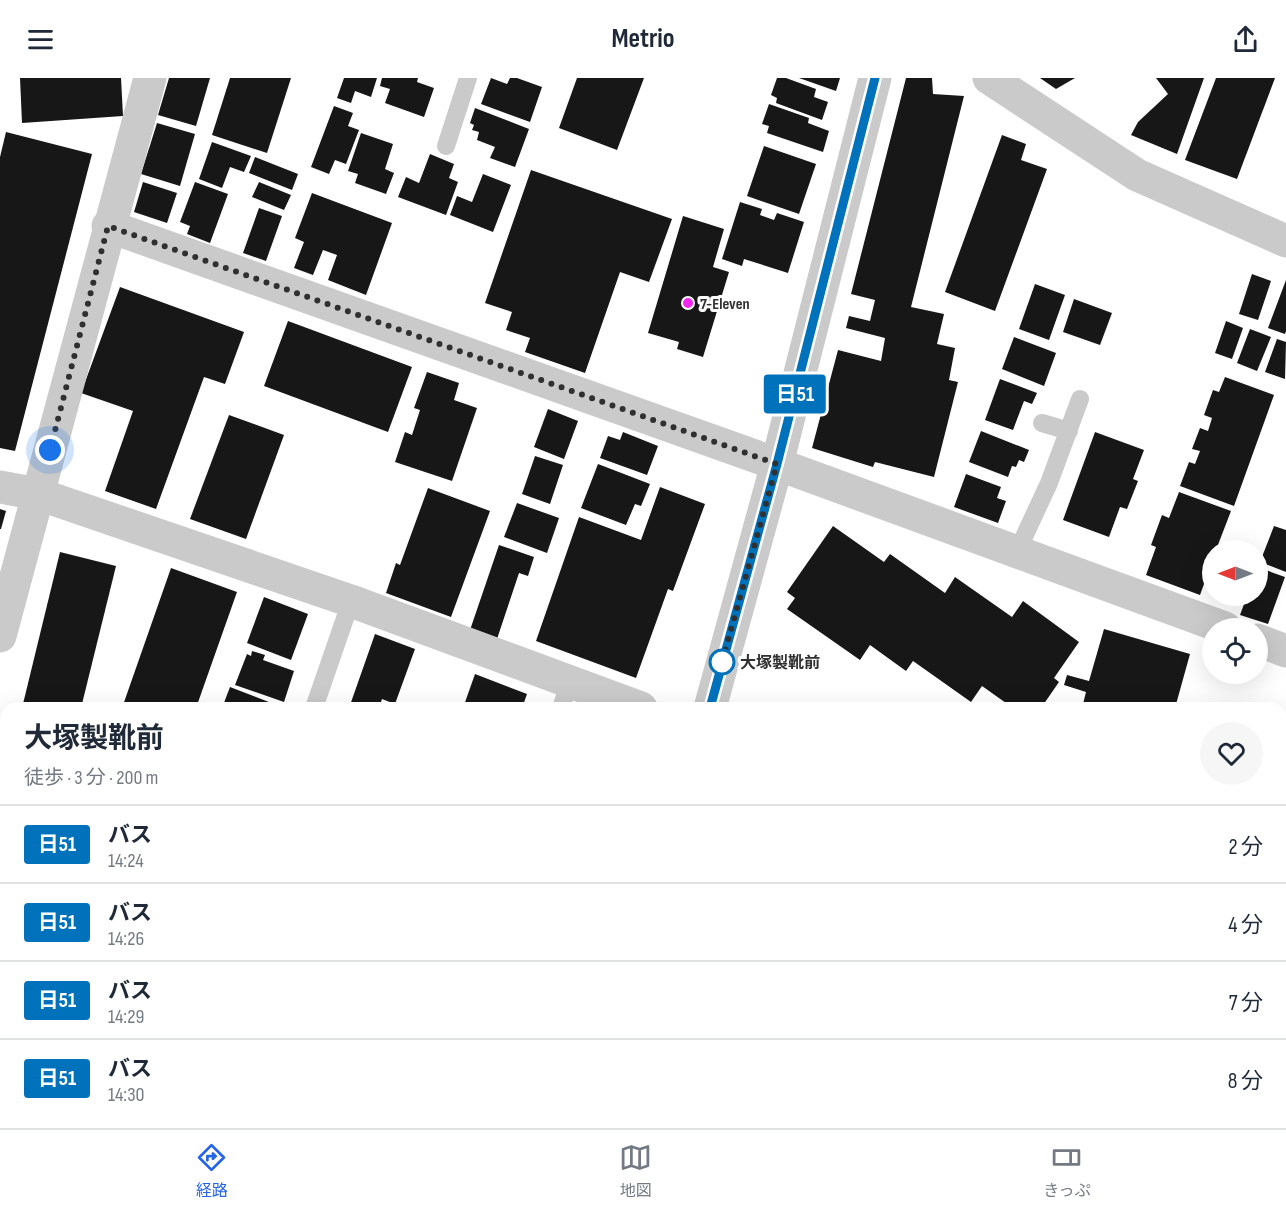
<!DOCTYPE html>
<html lang="ja">
<head>
<meta charset="utf-8">
<style>
	body { margin:0; font-family:"Sofia Sans Condensed","Noto Sans JP",sans-serif; background:#f6f6f7; color:#1f2937; height:100vh; display:flex; flex-direction:column; font-size:22px; white-space:nowrap }
	* { box-sizing:border-box; margin:0 }
	p { font-size:20px; color:#747a83 }
	.icon { flex:none; width:33px; height:33px; fill:none; stroke:currentColor; stroke-width:2; stroke-linecap:round; stroke-linejoin:round }
	.map { position:relative; flex:1; overflow:hidden }
	.sheet { position:absolute; left:0px; top:624px; width:1287px; height:426px; display:flex; flex-direction:column; background:#fff; border-radius:18px 18px 0 0; box-shadow:0 6px 24px #0002 }
	.sheet>* { flex:none }
	.badge { padding:0 12px; border-radius:4px; font-size:21px; line-height:39px }
	.needle { width:39px; rotate:270deg }
	.controls { position:absolute; left:1202px; top:462px; display:grid; gap:12px }
	.controls a { display:grid; place-items:center; width:66px; height:66px; border-radius:50%; background:#fff; box-shadow:0 6px 24px #0002; font-size:30px }
	.you { position:absolute; width:30px; height:30px; margin:-15px; border:4px solid #fff; border-radius:50%; background:#1a73e8; box-shadow:0 0 0 9px #1a73e833 }
	.map>.badge { position:absolute; translate:-50% -50%; box-shadow:0 0 0 3px #fff }
	.round { display:grid; place-items:center; flex:none; width:63px; height:63px; border-radius:32px; background:#f6f6f7 }
	.summary { display:flex; align-items:center; justify-content:space-between; height:102px; padding:0 24px }
	h1 { font-size:28px; font-weight:700; line-height:45px }
	ul { padding:0; list-style:none }
	li { display:flex; align-items:center; gap:18px; height:78px; padding:0 24px; border-top:2px solid #e0e1e3 }
	li div { flex:1 }
	li b { display:block; font-size:22px }
	li em { font-style:normal }
	li .badge { min-width:66px; font-weight:700; text-align:center }
	header { display:flex; justify-content:space-between; align-items:center; height:78px; padding:0 24px; background:#fff; font-size:27px; font-weight:700 }
	.tabs { display:flex; justify-content:space-around; align-items:center; height:84px; border-top:2px solid #e0e1e3; background:#fff; font-size:16px; color:#747a83 }
	.tabs a { display:grid; justify-items:center; gap:3px }
	.tabs .active { color:#2563eb }
	.map>svg:first-child { display:block }
</style>
</head>
<body>
<header><svg class="icon" aria-label="menu" viewBox="0 0 24 24"><path d="M4 6h16M4 12h16M4 18h16"/></svg>Metrio<svg class="icon" aria-label="share" viewBox="0 0 24 24"><path d="M12 15V3M7 8l5-5 5 5M5 13v7h14v-7"/></svg></header>
<div class="map">
<svg width="1286" height="1050" viewBox="0 0 1286 1050">
	<rect width="100%" height="100%" fill="#fff"/>
	<g fill="#171717">
		<polygon points="20,0 121,0 123,38 22,45"/>
		<polygon points="169,0 210,0 196,48 158,37"/>
		<polygon points="230,0 291,0 267,75 212,57"/>
		<polygon points="344,0 377,0 371,19 355,13 351,25 337,20"/>
		<polygon points="382,0 418,0 417,4 434,10 424,39 385,25 390,11 380,8"/>
		<polygon points="491,0 507,6 510,0 517,0 542,9 530,44 481,26"/>
		<polygon points="577,0 644,0 617,72 559,50"/>
		<polygon points="777,0 786,0 816,11 814,19 828,24 822,42 776,25 777,20 771,17"/>
		<polygon points="799,0 840,0 836,13"/>
		<polygon points="906,0 932,0 933,16 964,18 911,229 944,236 937,266 955,270 949,302 958,304 934,399 875,384 873,389 812,370 838,272 881,283 885,260 846,250 849,238 870,243 875,222 851,216"/>
		<polygon points="1040,0 1075,0 1056,11"/>
		<polygon points="1156,0 1204,0 1177,76 1131,57 1138,44 1168,16"/>
		<polygon points="1216,0 1275,0 1237,101 1185,82"/>
		<polygon points="769,26 809,40 808,45 829,53 823,74 767,55 769,48 762,46"/>
		<polygon points="334,28 353,35 348,48 359,52 346,86 335,82 329,96 311,89"/>
		<polygon points="475,30 529,51 515,89 490,80 495,69 477,62 479,54 472,52 474,47 470,45"/>
		<polygon points="157,45 195,56 180,108 141,96"/>
		<polygon points="6,54 92,76 15,373 0,370 0,79"/>
		<polygon points="361,55 393,66 385,91 394,95 386,116 355,105 358,96 348,93"/>
		<polygon points="1002,57 1026,66 1021,82 1047,91 995,233 945,214"/>
		<polygon points="212,64 251,78 244,94 230,89 222,110 199,101"/>
		<polygon points="764,68 816,86 799,136 747,118"/>
		<polygon points="430,76 454,86 449,100 458,104 446,137 398,119 406,99 419,105"/>
		<polygon points="255,79 298,96 292,112 249,95"/>
		<polygon points="531,92 672,141 649,204 620,194 585,295 525,274 530,260 506,252 512,234 485,225"/>
		<polygon points="483,96 511,107 493,154 450,137 457,118 472,124"/>
		<polygon points="143,104 177,115 167,145 134,134"/>
		<polygon points="195,104 228,116 210,165 187,156 190,148 180,144"/>
		<polygon points="259,104 291,117 284,132 252,119"/>
		<polygon points="312,115 392,145 366,217 328,202 337,177 323,172 313,197 294,190 304,164 295,160"/>
		<polygon points="740,124 762,131 760,137 774,142 777,135 804,144 788,195 744,181 742,188 722,181"/>
		<polygon points="259,130 282,138 266,183 243,175"/>
		<polygon points="683,138 724,151 713,189 729,194 703,279 677,271 679,264 648,255"/>
		<polygon points="1252,196 1271,203 1258,242 1239,236"/>
		<polygon points="1286,202 1286,253 1285,256 1268,250"/>
		<polygon points="1035,206 1065,217 1049,262 1019,251"/>
		<polygon points="120,209 244,254 225,306 204,299 156,431 105,413 133,333 81,315"/>
		<polygon points="1074,221 1112,235 1100,267 1063,254"/>
		<polygon points="288,243 412,289 388,354 264,308"/>
		<polygon points="1226,243 1243,250 1232,281 1215,275"/>
		<polygon points="1250,251 1271,259 1257,293 1237,285"/>
		<polygon points="1014,259 1056,275 1044,308 1002,291"/>
		<polygon points="1277,261 1286,264 1285,301 1265,294"/>
		<polygon points="427,294 459,305 454,322 477,330 452,403 395,384 405,354 412,357 420,332 414,330"/>
		<polygon points="1225,299 1274,317 1234,428 1180,408 1189,384 1195,386 1200,373 1192,371 1200,350 1208,353 1212,340 1204,337 1213,312 1219,314"/>
		<polygon points="1000,301 1037,315 1032,326 1024,323 1013,352 985,342"/>
		<polygon points="548,331 578,343 564,381 534,369"/>
		<polygon points="229,337 284,357 246,461 190,441"/>
		<polygon points="981,353 1029,372 1024,384 1019,382 1016,389 1012,388 1008,399 969,384"/>
		<polygon points="623,354 658,368 647,397 600,380 608,358 620,362"/>
		<polygon points="1095,354 1144,372 1133,401 1138,403 1127,431 1120,429 1109,459 1063,442"/>
		<polygon points="535,378 563,387 550,426 522,416"/>
		<polygon points="598,386 650,406 641,428 635,426 626,447 581,430"/>
		<polygon points="966,396 1001,409 997,420 1006,423 998,445 954,429"/>
		<polygon points="660,409 705,426 673,513 668,511 636,600 536,563 579,439 641,462"/>
		<polygon points="428,410 490,433 451,539 386,515 396,485 400,487"/>
		<polygon points="1179,414 1231,433 1216,472 1212,472 1212,484 1200,517 1146,497 1156,469 1151,467 1162,437 1169,440"/>
		<polygon points="517,425 559,440 547,475 504,459"/>
		<polygon points="0,431 6,433 1,451 0,451"/>
		<polygon points="833,448 884,484 890,476 945,515 955,499 1012,539 1023,523 1079,564 1054,600 1059,604 1041,630 1013,630 982,608 971,624 913,583 906,593 870,567 860,582 787,531 795,520 787,514"/>
		<polygon points="1274,448 1286,452 1286,494 1260,484"/>
		<polygon points="499,467 534,479 528,498 519,495 497,561 470,552"/>
		<polygon points="60,474 116,488 81,630 22,630"/>
		<polygon points="1257,489 1285,499 1268,546 1240,537 1247,518 1257,518"/>
		<polygon points="171,490 237,514 196,630 122,630"/>
		<polygon points="264,519 308,536 291,582 247,565"/>
		<polygon points="1104,551 1190,576 1175,630 1082,630 1086,614 1064,607 1067,597 1089,603"/>
		<polygon points="375,556 415,571 395,626 382,621 379,630 349,630"/>
		<polygon points="252,573 265,577 263,582 294,593 284,624 235,607 247,576 251,578"/>
		<polygon points="475,596 527,616 522,630 463,630"/>
		<polygon points="230,609 274,626 273,630 222,630"/>
		<polygon points="0,763 6,765 6,808 0,806"/>
		<polygon points="0,808 6,810 6,929 0,927"/>
		<polygon points="6,1027 6,1044 126,1044 132,1050 0,1050 0,1034"/>
		<polygon points="396,1044 413,1046 413,1044 486,1044 484,1050 394,1050"/>
		<polygon points="714,1044 758,1044 774,1050 712,1050"/>
	</g>
	<g fill="none" stroke-linecap="round" stroke-linejoin="round">
		<g stroke="#cacaca" stroke-width="18">
			<polyline points="446,68 468,0"/>
			<polyline points="1042,345 1069,353"/>
			<polyline points="1017,474 1049,405 1080,321"/>
			<polyline points="314,630 351,523"/>
			<polyline points="561,630 570,603"/>
		</g>
		<g stroke="#cacaca" stroke-width="33">
			<polyline points="108,148 777,386 1225,550"/>
			<polyline points="0,409 38,416 351,523 641,630"/>
			<polyline points="0,558 150,0"/>
			<polyline points="1257,562 1286,573"/>
			<polyline points="0,958 6,960"/>
			<polyline points="241,1044 258,1050"/>
			<polyline points="1051,1044 1068,1050"/>
		</g>
		<g stroke="#cacaca" stroke-width="33">
			<polyline points="989,0 1137,97 1286,163"/>
			<polyline points="710,630 777,386 875,0"/>
			<polyline points="600,1050 601,1044"/>
		</g>
	</g>
	<g fill="none" stroke-linecap="round" stroke-linejoin="round">
		<defs>
			<polyline id="line" points="710,630 777,386 875,0"/>
		</defs>
		<use href="#line" stroke="#fff" stroke-width="14"/>
		<use href="#line" stroke="#0072bc" stroke-width="9"/>
		<polyline stroke="#303030" stroke-width="6" stroke-dasharray="0 10.8" points="50,372 108,148 777,386 722,584"/>
	</g>
	<circle fill="#f326f0" stroke="#fff" stroke-width="2" cx="688" cy="225" r="6"/>
	<circle fill="#fff" stroke="#0072bc" stroke-width="3" cx="722" cy="584" r="12"/>
	<g text-anchor="middle" stroke-width="6" stroke-linejoin="round" paint-order="stroke">
		<g font-size="16" font-weight="bold" fill="#303030" stroke="#fff" text-anchor="start">
			<text x="700" y="231">7-Eleven</text>
		</g>
		<g font-size="16" font-weight="bold" fill="#303030" stroke="#fff" text-anchor="start">
			<text x="740" y="590">大塚製靴前</text>
		</g>
	</g>
</svg>
<div class="controls">
<a><svg class="needle" viewBox="-14 -14 28 28"><path d="M0-13l5 13h-10z" fill="#e53935"/><path d="M0 13l5-13h-10z" fill="#747a83"/></svg></a>
<a><svg class="icon" aria-label="locate" viewBox="0 0 24 24"><circle cx="12" cy="12" r="6"/><path d="M12 2v4M12 18v4M2 12h4M18 12h4"/></svg></a>
</div>
<div class="you" style="left:50px;top:372px"></div>
<b class="badge" style="left:795px;top:316px;background:#0072bc;color:#fff">日51</b>
<section class="sheet">
<div class="summary"><div><h1>大塚製靴前</h1><p>徒歩 · 3 分 · 200 m</p></div><a class="round"><svg class="icon" aria-label="heart" viewBox="0 0 24 24"><path d="M12 20l-8-8c-3-5 5-10 8-4 3-6 11-1 8 4z"/></svg></a></div>
<ul>
<li><span class="badge" style="background:#0072bc;color:#fff">日51</span><div><b>バス</b><p>14:24</p></div><em>2 分</em></li>
<li><span class="badge" style="background:#0072bc;color:#fff">日51</span><div><b>バス</b><p>14:26</p></div><em>4 分</em></li>
<li><span class="badge" style="background:#0072bc;color:#fff">日51</span><div><b>バス</b><p>14:29</p></div><em>7 分</em></li>
<li><span class="badge" style="background:#0072bc;color:#fff">日51</span><div><b>バス</b><p>14:30</p></div><em>8 分</em></li>
</ul>
</section>
</div>
<nav class="tabs">
<a class="active"><svg class="icon" aria-label="directions" viewBox="0 0 24 24"><path d="M12 3l9 9-9 9-9-9zM9 14v-3h6M13 9l2 2-2 2"/></svg>経路</a>
<a><svg class="icon" aria-label="map" viewBox="0 0 24 24"><path d="M3 6l6-2 6 2 6-2v14l-6 2-6-2-6 2zM9 4v14M15 6v14"/></svg>地図</a>
<a><svg class="icon" aria-label="tickets" viewBox="0 0 24 24"><path d="M3 7h18v10H3zM15 7v10"/></svg>きっぷ</a>
</nav>
</body>
</html>
